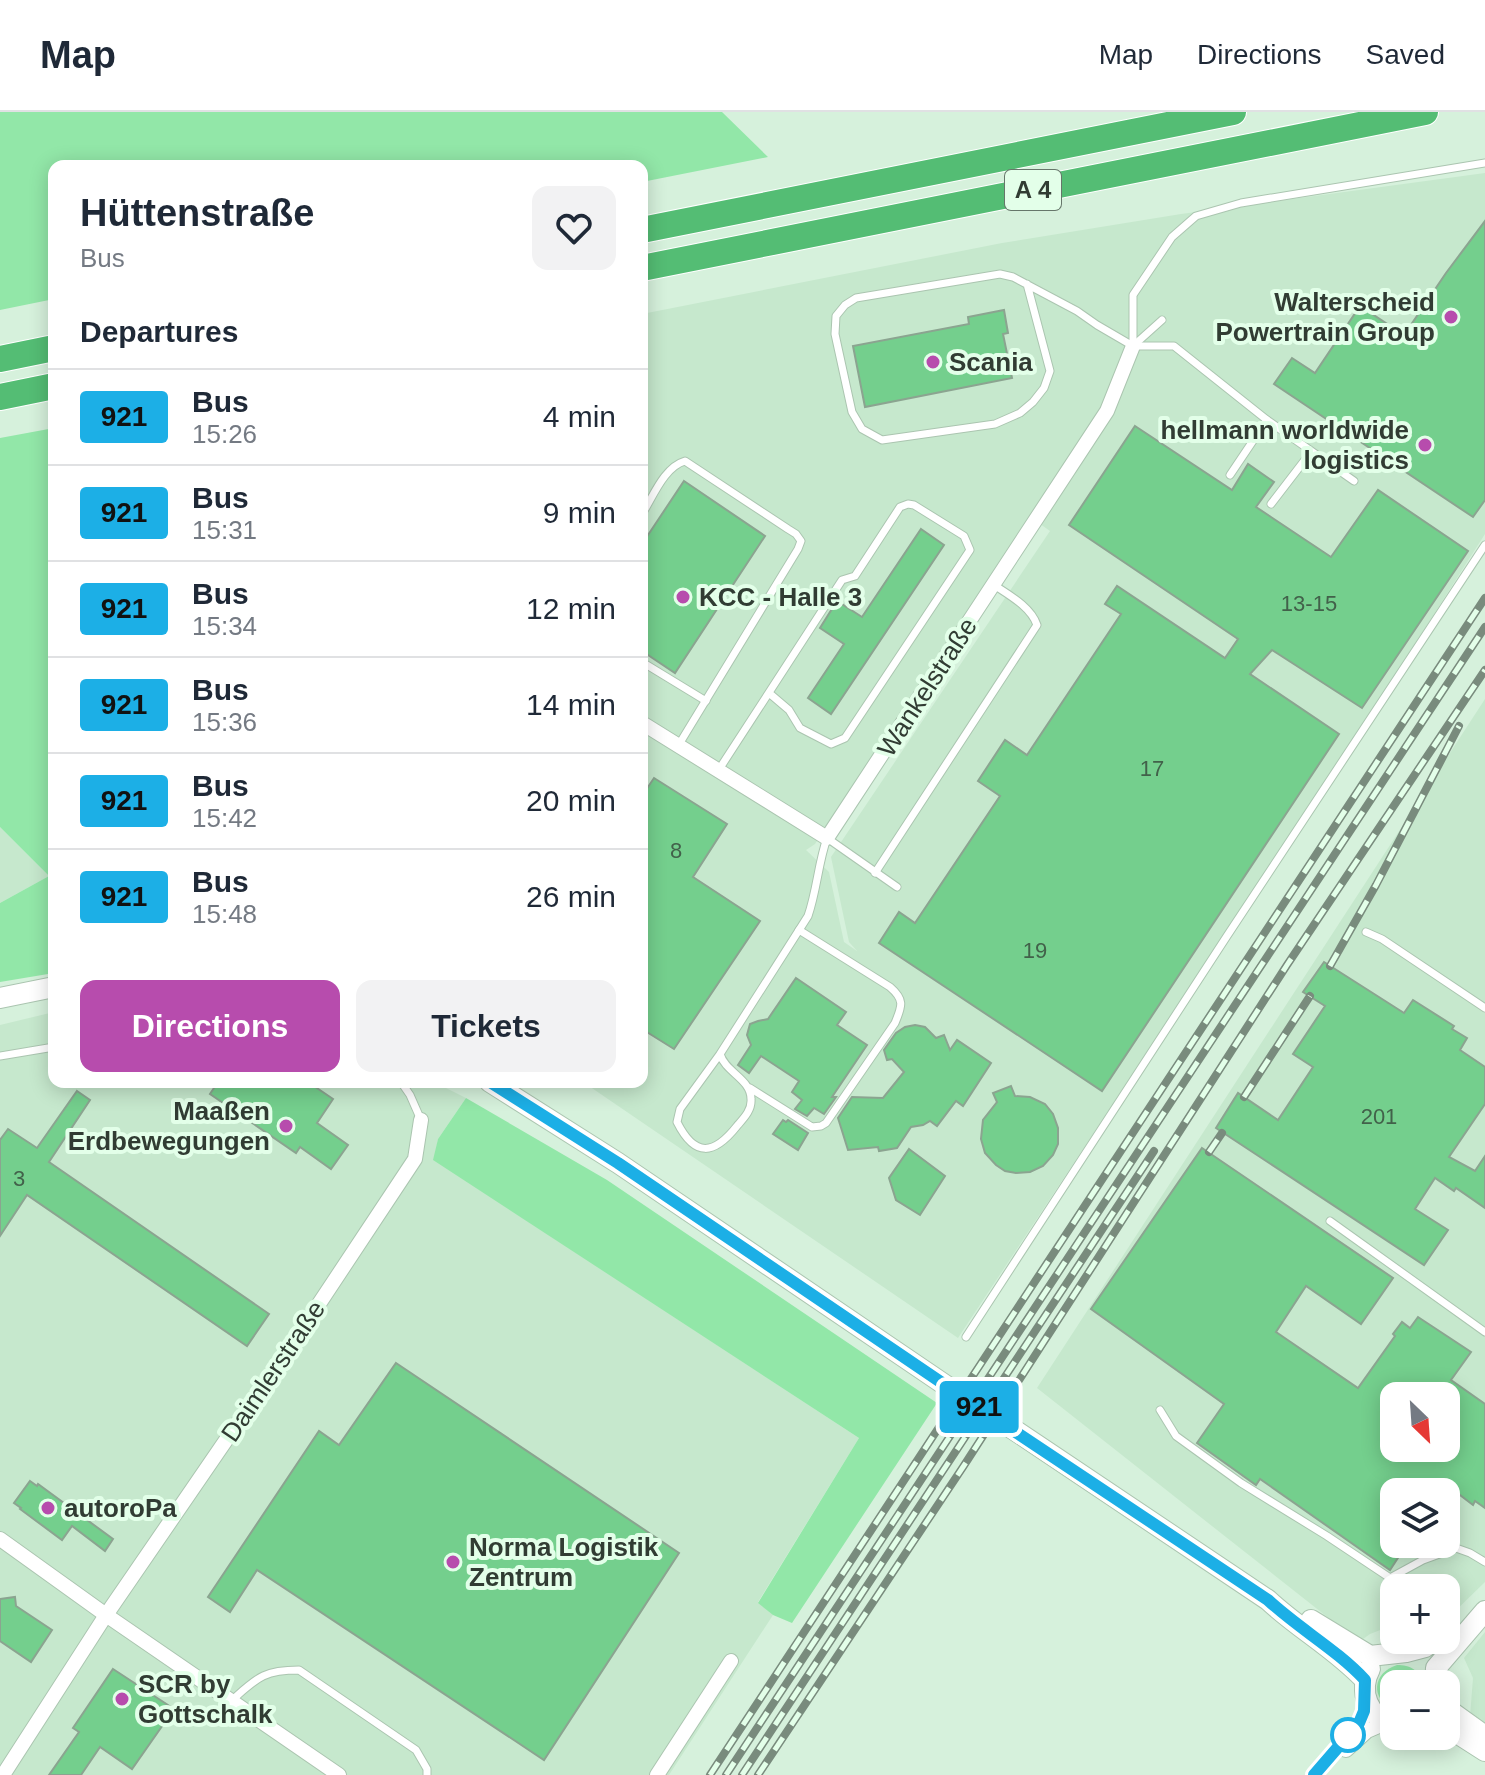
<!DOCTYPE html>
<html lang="en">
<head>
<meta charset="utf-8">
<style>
	body { margin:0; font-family:Arial,sans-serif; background:#f2f2f3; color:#1f2937; height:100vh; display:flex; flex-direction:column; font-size:30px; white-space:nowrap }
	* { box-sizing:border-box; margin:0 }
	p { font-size:26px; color:#747a83 }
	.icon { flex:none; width:44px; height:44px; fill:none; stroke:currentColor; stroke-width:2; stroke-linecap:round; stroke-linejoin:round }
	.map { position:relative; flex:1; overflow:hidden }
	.panel { position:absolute; left:48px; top:48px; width:600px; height:928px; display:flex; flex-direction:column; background:#fff; border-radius:16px; box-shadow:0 4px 20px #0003 }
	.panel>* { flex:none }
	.badge { padding:0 16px; border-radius:6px; font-size:28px; line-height:52px }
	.needle { width:52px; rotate:155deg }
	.buttons { position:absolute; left:1380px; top:1270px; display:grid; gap:16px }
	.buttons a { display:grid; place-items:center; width:80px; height:80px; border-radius:16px; background:#fff; box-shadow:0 4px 20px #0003; font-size:40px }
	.map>.badge { position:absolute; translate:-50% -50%; box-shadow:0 0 0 4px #fff }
	h2 { padding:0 32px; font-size:30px; line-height:72px }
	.round { display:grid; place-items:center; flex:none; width:84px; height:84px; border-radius:16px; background:#f2f2f3 }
	.overview { display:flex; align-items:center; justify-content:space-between; height:136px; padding:0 32px }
	h1 { font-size:38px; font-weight:700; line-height:60px }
	.action { display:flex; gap:16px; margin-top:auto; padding:16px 32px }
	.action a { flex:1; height:92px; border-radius:16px; background:#b74cad; color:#fff; font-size:32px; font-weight:700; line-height:92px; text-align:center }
	.action a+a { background:#f2f2f3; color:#1f2937 }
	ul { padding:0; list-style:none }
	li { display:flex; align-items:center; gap:24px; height:96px; padding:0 32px; border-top:2px solid #e0e1e3 }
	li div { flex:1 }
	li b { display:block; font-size:30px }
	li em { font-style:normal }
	li .badge { min-width:88px; font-weight:700; text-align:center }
	header { display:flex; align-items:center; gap:48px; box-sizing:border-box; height:112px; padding:0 40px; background:#fff; border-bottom:2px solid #e0e1e3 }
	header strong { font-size:38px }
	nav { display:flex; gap:44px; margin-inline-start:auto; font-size:28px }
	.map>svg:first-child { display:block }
</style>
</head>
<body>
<header>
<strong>Map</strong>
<nav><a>Map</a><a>Directions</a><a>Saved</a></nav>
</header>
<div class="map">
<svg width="1485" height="1663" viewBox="0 0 1485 1663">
	<rect width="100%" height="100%" fill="#d6f1dc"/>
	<g fill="#c6e8cd" fill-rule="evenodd">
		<path d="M1485,61V422L1357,623L958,1226L583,970H642V202L1002,131L1181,102ZM1029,404L1050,419L831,745L849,830L857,839L844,830L829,760L806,738L815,732Z"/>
		<path d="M1485,587V1470L1446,1508V1476H1394V1515H1388L1370,1522L1359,1530L1037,1276ZM1394,1284H1446V1336H1394ZM1394,1380H1446V1432H1394Z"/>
		<polygon points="0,715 49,764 0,791"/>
		<polygon points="54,900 54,970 434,970 466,986 438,1027 434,1048 859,1326 758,1490 773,1503 669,1663 0,1663 0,913"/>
		<polygon points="1485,1520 1485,1615 1470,1604 1473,1566 1464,1546"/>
	</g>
	<g fill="#92e7a8">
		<polygon points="0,0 722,0 768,45 642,70 642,54 54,54 54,187 0,198"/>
		<polygon points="54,316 54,861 0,870 0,791 49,764 0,715 0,326"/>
		<polygon points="466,986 607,1068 937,1291 792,1511 773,1503 758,1491 859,1326 433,1048 438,1027"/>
		<path d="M1397,1553C1410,1553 1420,1558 1423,1572H1394V1598C1370,1587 1372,1561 1397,1553Z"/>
	</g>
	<g fill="#74cf8d" stroke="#8ba490" stroke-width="2" fill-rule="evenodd">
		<polygon points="1485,109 1485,388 1473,405 1274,272 1292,246 1315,261 1360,194 1404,223 1446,161"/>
		<polygon points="1004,198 1008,221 1003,222 1012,266 865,295 853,234 969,212 968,205"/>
		<polygon points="1135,314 1232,378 1248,352 1274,370 1256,395 1331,445 1378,378 1468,439 1362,596 1272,538 1250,562 1339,622 1102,979 879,831 899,800 915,811 1000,684 978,669 1005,628 1027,643 1121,502 1105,492 1117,474 1225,546 1238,527 1069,413"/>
		<polygon points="684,369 765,424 675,561 642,539 642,432"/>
		<polygon points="921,417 944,433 831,602 808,586 844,532 820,516 837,489 862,505"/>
		<polygon points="654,666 727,712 693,765 760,809 674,937 642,917 642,684"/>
		<polygon points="1324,850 1404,901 1413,888 1454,914 1452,917 1467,926 1460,938 1485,955 1485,992 1449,1045 1475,1059 1485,1044 1485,1096 1456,1076 1454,1079 1435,1066 1415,1097 1448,1118 1424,1153 1216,1016 1238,981 1278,1008 1313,955 1293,942 1325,894 1303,880"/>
		<polygon points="796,866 846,900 837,913 867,933 832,985 836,985 824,1002 814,996 807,1004 795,997 802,988 792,980 799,969 761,944 749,961 738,953 751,933 747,923 750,912 758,909 768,907"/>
		<polygon points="915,913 925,915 936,926 944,923 950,938 957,928 991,951 963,994 956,989 937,1014 930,1009 923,1013 911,1015 897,1036 879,1039 878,1035 848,1038 838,1006 852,985 883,986 904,960 892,947 887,948 884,938 896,921 905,915"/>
		<polygon points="218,970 308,970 333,987 317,1011 348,1033 331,1057 300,1035 296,1041 210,982"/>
		<polygon points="1011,974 1015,984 1030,985 1045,992 1053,1002 1058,1016 1058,1032 1053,1043 1043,1054 1030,1060 1016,1061 1005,1059 996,1053 985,1041 981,1027 983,1008 997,990 993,981"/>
		<polygon points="77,979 90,988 49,1050 269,1202 247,1234 27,1083 0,1124 0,1028 8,1017 37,1036"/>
		<polygon points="783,1008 786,1010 788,1008 808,1021 798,1038 773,1022"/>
		<path d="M1202,1036L1393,1166L1361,1212L1306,1174L1276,1220L1358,1276L1395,1224L1393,1222L1402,1210L1410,1216L1418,1205L1471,1240L1451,1268L1485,1292V1396L1475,1389L1473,1393L1456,1380L1446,1395V1380H1394V1432H1407L1390,1458L1260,1367L1256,1373L1197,1331L1224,1292L1091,1197ZM1394,1284H1446V1336H1394Z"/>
		<polygon points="909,1037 945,1064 920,1103 896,1088 889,1066"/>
		<polygon points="396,1251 679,1441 544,1648 257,1458 230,1500 208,1485 319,1319 339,1333"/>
		<polygon points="30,1369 37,1374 38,1372 113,1427 105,1439 72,1414 62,1428 20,1397 21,1396 14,1391"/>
		<polygon points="15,1485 16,1494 52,1518 31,1550 0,1529 0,1487"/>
		<polygon points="113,1557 174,1597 132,1657 100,1635 81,1663 49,1663 79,1620 73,1616"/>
	</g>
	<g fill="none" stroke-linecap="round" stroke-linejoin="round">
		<defs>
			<g id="lane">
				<polyline points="1027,172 1050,259 1044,276 1033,290 1020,301 995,312 882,328 862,317 852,300 835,222 836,204 845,193 856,186 1000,162 1013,165 1077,199 1097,213 1133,234 1174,234 1267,308 1354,369"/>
				<polyline points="1133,234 1133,183 1172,125 1196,104 1241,91 1485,51"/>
				<polyline points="1133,234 1162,208"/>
				<polyline points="1230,363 1267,308"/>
				<polyline points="1271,392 1311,340"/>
				<path d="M642,402C653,385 664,355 685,349L788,417L796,422L801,429L798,437L678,634"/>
				<polyline points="642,550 706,589"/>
				<polyline points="718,659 842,468 855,464 900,395 908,392 914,393 964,424 970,438 845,626 831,632 800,616 789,598 769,581"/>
				<path d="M875,761L1037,513C1031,495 1009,483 994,473"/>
				<polyline points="1366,820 1382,827 1485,896"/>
				<path d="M720,942L680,997L677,1010C695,1046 714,1043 737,1014C744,1006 752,998 751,987C751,967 725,960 720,942L808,804C817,778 818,752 827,726L897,775"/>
				<polyline points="0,944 54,935"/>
				<polyline points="401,970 410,983 421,1008"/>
				<path d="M750,976L812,1015L821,1014L826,1011L895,911C902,894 905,888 890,875L799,818"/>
				<polyline points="1330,1109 1485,1220"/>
				<polyline points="966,1225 1227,824 1485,433"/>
				<polyline points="1160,1298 1176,1324 1241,1371 1327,1424 1390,1466 1423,1448 1456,1436 1470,1441 1485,1450"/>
				<path d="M231,1589C257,1566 263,1558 299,1558L416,1638L427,1657V1663"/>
			</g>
			<g id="street">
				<polyline points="642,611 827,726 1107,299 1133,234"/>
				<polyline points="0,1427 106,1503 339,1663"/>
				<polyline points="1346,1638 1367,1619 1388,1610"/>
				<polyline points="3,1663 106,1503 303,1216 415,1047 421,1008"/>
				<polyline points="657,1663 731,1549"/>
				<polyline points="1314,1663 1359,1611 1364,1599 1365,1586"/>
			</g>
			<g id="secondary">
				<polyline points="0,886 54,875"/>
				<polyline points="490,970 618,1051 951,1277"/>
				<path d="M1007,1313L1268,1488C1299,1517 1336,1537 1365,1568"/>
				<polyline points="1311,1508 1370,1544 1406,1540 1425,1535 1435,1528"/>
				<path d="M1370,1557C1358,1579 1368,1607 1394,1611"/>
				<polyline points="1435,1572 1436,1556 1485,1499"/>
				<polyline points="1446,1596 1485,1624"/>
				<polyline points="1446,1614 1485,1639"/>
			</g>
			<g id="highway">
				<polyline points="642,118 1233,0"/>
				<polyline points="642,156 1425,0"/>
				<polyline points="0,247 54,236"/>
				<polyline points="0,285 54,274"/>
			</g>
		</defs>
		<use href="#lane" stroke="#abc5b0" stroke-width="9"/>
		<use href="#street" stroke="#abc5b0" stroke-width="16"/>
		<use href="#secondary" stroke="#abc5b0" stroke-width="22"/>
		<use href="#highway" stroke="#fff" stroke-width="28"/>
		<use href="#lane" stroke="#fff" stroke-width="7"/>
		<use href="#street" stroke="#fff" stroke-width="14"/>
		<use href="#secondary" stroke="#fff" stroke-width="20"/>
		<use href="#highway" stroke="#54bd74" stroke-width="26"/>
		<defs>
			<g id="rail">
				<polyline points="1330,854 1376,773 1459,614"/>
				<polyline points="1244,985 1310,884"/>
				<polyline points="1209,1040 1222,1021"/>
				<polyline points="710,1663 1485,486"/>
				<polyline points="726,1663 1485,515"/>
				<polyline points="742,1663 1154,1039"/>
				<polyline points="758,1663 963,1355 1287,853 1485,558"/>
			</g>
		</defs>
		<use href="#rail" stroke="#798b7d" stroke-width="8"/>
		<use href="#rail" stroke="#e3ffe9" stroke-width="5" stroke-dasharray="15" stroke-linecap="butt"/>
		<defs>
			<polyline id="secondary-bridge" points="951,1277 1007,1313"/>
		</defs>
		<use href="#secondary-bridge" stroke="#abc5b0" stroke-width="22" stroke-linecap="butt"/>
		<use href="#secondary-bridge" stroke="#fff" stroke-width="20"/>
	</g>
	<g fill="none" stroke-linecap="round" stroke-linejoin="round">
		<defs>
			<path id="line" d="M490,970L618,1051L951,1277L1268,1488C1299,1517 1336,1537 1365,1568L1364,1599L1359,1611L1314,1663"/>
		</defs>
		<use href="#line" stroke="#fff" stroke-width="18"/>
		<use href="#line" stroke="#1cafe6" stroke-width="12"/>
	</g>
	<g fill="#b74cad" stroke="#e3ffe9" stroke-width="3">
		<circle cx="1451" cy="205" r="8"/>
		<circle cx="933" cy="250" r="8"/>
		<circle cx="1425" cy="333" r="8"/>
		<circle cx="683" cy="485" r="8"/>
		<circle cx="286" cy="1014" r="8"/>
		<circle cx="48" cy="1396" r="8"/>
		<circle cx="453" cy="1450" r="8"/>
		<circle cx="122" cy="1587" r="8"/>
	</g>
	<circle fill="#fff" stroke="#1cafe6" stroke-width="4" cx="1348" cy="1623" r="16"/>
	<g text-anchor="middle" stroke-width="8" stroke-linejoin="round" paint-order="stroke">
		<g font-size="22" fill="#42614a">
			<text x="1309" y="499">13-15</text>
			<text x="1152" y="664">17</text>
			<text x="676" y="746">8</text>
			<text x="1035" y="846">19</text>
			<text x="1379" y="1012">201</text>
			<text x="19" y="1074">3</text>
		</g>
		<rect fill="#e3ffe9" stroke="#66766a" stroke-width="2" x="1005" y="58" width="56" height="40" rx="6"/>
		<g font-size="24" font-weight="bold" fill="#313c33">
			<text x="1033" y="86">A 4</text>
		</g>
		<g font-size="26" font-weight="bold" fill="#313c33" stroke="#e3ffe9" text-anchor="start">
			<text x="1435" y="199" text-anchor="end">Walterscheid<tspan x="1435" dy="30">Powertrain Group</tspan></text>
			<text x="949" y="259">Scania</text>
			<text x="1409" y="327" text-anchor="end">hellmann worldwide<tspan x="1409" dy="30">logistics</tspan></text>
			<text x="699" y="494">KCC - Halle 3</text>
			<text x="270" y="1008" text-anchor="end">Maaßen<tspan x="270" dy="30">Erdbewegungen</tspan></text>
			<text x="64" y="1405">autoroPa</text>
			<text x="469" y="1444">Norma Logistik<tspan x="469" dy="30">Zentrum</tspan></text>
			<text x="138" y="1581">SCR by<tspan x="138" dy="30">Gottschalk</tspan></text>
		</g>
		<g font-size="26" fill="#313c33" stroke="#e3ffe9">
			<text transform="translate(927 575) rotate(-57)" y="9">Wankelstraße</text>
			<text transform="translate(273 1259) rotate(-56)" y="9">Daimlerstraße</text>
		</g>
	</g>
</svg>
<div class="buttons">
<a><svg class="needle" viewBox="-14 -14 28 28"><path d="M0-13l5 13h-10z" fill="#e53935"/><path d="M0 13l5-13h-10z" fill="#747a83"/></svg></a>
<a><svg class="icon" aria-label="layers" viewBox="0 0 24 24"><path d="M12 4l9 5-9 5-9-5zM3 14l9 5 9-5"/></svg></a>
<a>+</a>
<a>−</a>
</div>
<b class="badge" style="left:979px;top:1295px;background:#1cafe6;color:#111">921</b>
<section class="panel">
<div class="overview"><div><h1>Hüttenstraße</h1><p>Bus</p></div><a class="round"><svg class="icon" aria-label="heart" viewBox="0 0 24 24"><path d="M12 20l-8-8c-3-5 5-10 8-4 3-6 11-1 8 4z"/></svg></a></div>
<h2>Departures</h2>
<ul>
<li><span class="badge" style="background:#1cafe6;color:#111">921</span><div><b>Bus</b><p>15:26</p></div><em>4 min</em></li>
<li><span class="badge" style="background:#1cafe6;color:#111">921</span><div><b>Bus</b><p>15:31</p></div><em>9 min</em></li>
<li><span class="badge" style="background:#1cafe6;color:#111">921</span><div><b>Bus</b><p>15:34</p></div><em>12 min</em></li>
<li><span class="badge" style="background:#1cafe6;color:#111">921</span><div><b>Bus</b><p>15:36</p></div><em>14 min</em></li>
<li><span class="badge" style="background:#1cafe6;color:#111">921</span><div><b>Bus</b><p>15:42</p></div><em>20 min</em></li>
<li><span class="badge" style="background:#1cafe6;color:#111">921</span><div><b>Bus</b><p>15:48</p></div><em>26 min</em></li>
</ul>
<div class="action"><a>Directions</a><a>Tickets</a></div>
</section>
</div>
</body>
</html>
